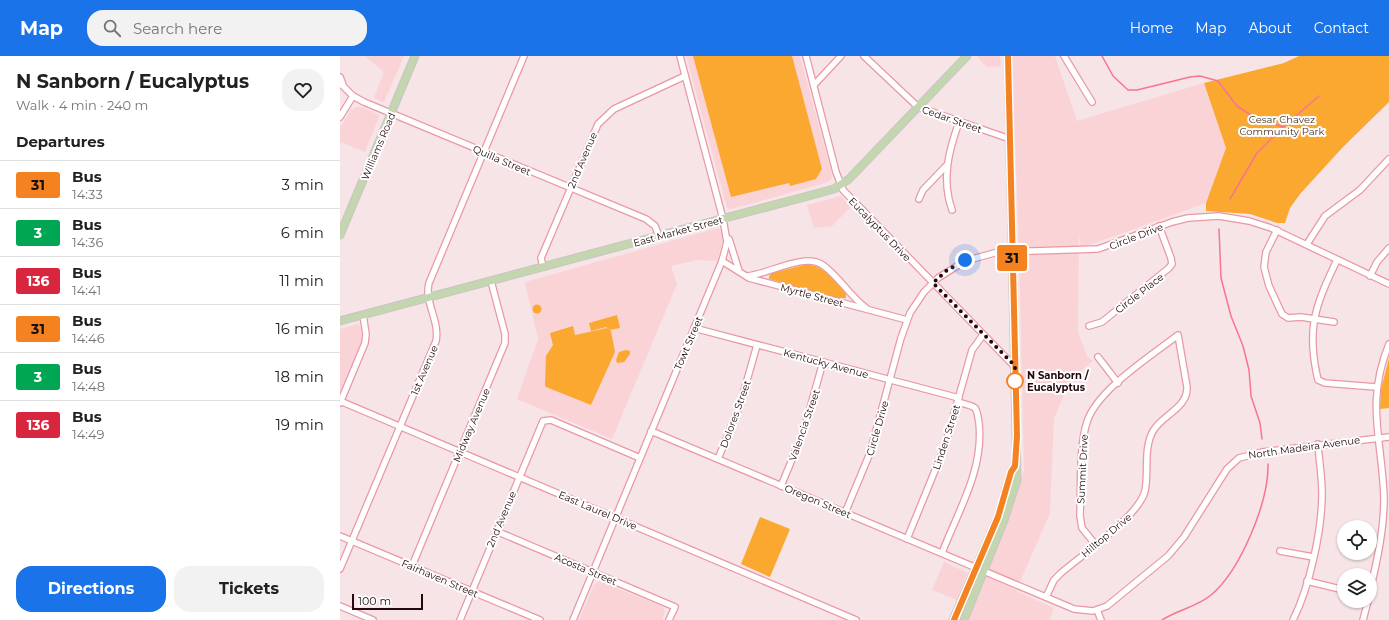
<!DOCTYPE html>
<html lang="en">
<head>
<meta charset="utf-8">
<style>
	body { margin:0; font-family:Montserrat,sans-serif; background:#f2f2f2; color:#202124; height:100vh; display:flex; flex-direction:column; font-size:15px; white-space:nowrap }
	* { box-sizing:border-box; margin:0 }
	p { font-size:13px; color:#757577 }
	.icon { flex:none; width:22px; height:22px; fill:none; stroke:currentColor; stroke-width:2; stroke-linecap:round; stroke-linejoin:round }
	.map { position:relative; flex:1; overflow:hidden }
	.drawer { display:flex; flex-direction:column; background:#fff; width:340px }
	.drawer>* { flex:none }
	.badge { padding:0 8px; border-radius:3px; font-size:14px; line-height:26px }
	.buttons { position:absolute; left:997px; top:464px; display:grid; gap:8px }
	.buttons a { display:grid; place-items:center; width:40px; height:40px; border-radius:50%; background:#fff; box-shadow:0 1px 3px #0004; font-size:20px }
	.scale { position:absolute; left:12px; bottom:10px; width:71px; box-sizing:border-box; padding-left:4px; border:2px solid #24080e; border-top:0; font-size:11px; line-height:14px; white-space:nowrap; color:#24080e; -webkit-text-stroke:3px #fff; paint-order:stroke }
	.you { position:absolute; width:20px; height:20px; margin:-10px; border:3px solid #fff; border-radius:50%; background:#1a73e8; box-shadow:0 0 0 6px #1a73e833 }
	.map>.badge { position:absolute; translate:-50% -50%; box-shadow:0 0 0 2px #fff }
	h2 { padding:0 16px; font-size:15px; line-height:36px }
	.round { display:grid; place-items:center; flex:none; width:42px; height:42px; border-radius:16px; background:#f2f2f2 }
	.overview { display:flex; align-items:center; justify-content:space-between; height:68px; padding:0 16px }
	h1 { font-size:19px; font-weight:700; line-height:30px }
	.primary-button { display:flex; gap:8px; margin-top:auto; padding:8px 16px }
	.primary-button a { flex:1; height:46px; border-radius:16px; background:#1a73e8; color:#fff; font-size:16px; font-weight:700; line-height:46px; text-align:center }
	.primary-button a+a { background:#f2f2f2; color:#202124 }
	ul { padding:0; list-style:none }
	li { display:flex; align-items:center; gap:12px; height:48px; padding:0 16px; border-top:1px solid #e0e0e0 }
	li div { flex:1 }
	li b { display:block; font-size:15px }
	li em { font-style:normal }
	li .badge { min-width:44px; font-weight:700; text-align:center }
	header { display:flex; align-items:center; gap:24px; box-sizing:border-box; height:56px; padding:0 20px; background:#1a73e8; color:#fff }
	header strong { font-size:19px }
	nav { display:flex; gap:22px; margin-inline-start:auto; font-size:14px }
	.search { width:280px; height:36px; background:#f2f2f2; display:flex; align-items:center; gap:10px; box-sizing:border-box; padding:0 14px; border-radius:16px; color:#757577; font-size:15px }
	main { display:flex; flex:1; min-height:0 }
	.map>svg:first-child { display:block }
</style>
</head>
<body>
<header>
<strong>Map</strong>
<div class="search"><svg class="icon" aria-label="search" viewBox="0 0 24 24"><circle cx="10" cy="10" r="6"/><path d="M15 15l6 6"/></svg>Search here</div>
<nav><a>Home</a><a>Map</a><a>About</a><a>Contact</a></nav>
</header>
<main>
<section class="drawer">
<div class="overview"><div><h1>N Sanborn / Eucalyptus</h1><p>Walk · 4 min · 240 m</p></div><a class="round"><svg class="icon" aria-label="heart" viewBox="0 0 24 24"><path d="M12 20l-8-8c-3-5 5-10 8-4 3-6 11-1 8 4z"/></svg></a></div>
<h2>Departures</h2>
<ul>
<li><span class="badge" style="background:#f58220;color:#111">31</span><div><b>Bus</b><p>14:33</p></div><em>3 min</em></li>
<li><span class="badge" style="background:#00a651;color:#fff">3</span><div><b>Bus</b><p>14:36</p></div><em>6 min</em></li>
<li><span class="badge" style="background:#d7263d;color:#fff">136</span><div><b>Bus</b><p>14:41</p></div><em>11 min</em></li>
<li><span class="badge" style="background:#f58220;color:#111">31</span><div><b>Bus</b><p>14:46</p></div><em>16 min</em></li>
<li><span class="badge" style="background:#00a651;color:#fff">3</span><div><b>Bus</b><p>14:48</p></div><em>18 min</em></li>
<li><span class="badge" style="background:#d7263d;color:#fff">136</span><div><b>Bus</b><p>14:49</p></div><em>19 min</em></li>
</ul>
<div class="primary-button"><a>Directions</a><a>Tickets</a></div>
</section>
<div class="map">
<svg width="1049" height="564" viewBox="0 0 1049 564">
	<rect width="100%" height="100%" fill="#f6e4e6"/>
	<g fill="#fad3d7">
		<polygon points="25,0 64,0 44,46 34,42 44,16"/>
		<polygon points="346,0 460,0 492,119 491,124 482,128 391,153 387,152"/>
		<polygon points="638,0 660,0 661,10 647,11 637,1"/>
		<polygon points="672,0 715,0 737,65 864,27 886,92 866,147 741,192 739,179 738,276 747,300 753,305 731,323 714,362 710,457 676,535 714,552 709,564 625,564 684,415 679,192"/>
		<polygon points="16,51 22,51 39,59 39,61 25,96 0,86 0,71 11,54"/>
		<polygon points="501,140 511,151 492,170 474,172 467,149"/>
		<polygon points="378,172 382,175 383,184 377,205 356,204 331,210 337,228 272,383 177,343 198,283 185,226"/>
		<polygon points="18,268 21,272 22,285 0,337 0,273"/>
		<polygon points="604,506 628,517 617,544 592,534"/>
		<polygon points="259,525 323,551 325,555 322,564 239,564 254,529"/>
	</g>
	<g fill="#fba831">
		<polygon points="353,0 452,0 482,113 476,123 450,130 449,127 391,141"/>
		<polygon points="959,0 1049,0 1049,46 1003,91 960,138 950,152 945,167 937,167 910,158 866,155 866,147 886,92 864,27 944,7"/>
		<path d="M464,209C483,207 494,225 506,237V242L499,243L429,223V220L432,217Z"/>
		<circle cx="197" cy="253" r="4.5"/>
		<polygon points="277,259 280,272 270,274 266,271 251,275 249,267"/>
		<polygon points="233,270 235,279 267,272 271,275 275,296 251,349 206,331 205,329 206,300 213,289 210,277"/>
		<polygon points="285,294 290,295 290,298 284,306 277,307 276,304 279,296"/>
		<polygon points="1049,302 1049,352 1040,353 1041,333"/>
		<polygon points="420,461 450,473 430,521 401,508"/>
	</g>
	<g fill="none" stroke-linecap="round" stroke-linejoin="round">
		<g stroke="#f9748e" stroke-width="1.5">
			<polyline points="762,0 773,20 788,34 797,34 850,21 860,20 878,25 897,50 914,61 943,71"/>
			<polyline points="890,143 917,97 943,71 979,40"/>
			<polyline points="879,173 881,222 891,260 903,290 909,314 911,340 920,367 922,383"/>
			<path d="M822,564C837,554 857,551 871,539C900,515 929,446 928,408"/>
		</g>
		<defs>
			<g id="minor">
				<polyline points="466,0 496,116 503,134 675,311"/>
				<polyline points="524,0 578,51 670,83"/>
				<polyline points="724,0 752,46"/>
				<polyline points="0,21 3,29"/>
				<polyline points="0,27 13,40 24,46 306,163 315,170 319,180"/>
				<polyline points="474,29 501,0"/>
				<polyline points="0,61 13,40"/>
				<polyline points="579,143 583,134 607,109"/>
				<path d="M612,154C601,123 609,94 619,66"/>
				<polyline points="937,174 926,196 924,211 929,230 942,258 948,262 961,261 994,266"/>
				<polyline points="389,183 399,215"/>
				<polyline points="967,188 985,160 1020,134 1049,103"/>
				<path d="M997,204C975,250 966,273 978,324L985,327L1036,331"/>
				<polyline points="382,205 409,222 567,264"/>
				<polyline points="203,211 201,202 258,68 274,53 345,20"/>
				<path d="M407,220C428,219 465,195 484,210C500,222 510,240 526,252"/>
				<polyline points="1030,220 1037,206 1049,192"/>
				<polyline points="749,270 762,266 829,212 832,208 831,202 819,170"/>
				<polyline points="354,272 619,342"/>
				<polyline points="758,301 778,327"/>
				<polyline points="0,345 516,564"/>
				<polyline points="0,347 25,287 26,278 23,259"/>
				<polyline points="311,375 734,553 753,555 767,550 828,500 844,481 887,413 899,402 922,396 1049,381"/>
				<polyline points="378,403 400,349 417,289"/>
				<polyline points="441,430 463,377 483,306"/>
				<polyline points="505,457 530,397 561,282 570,257 584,236 598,222 625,205 658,196 758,193 832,166 848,162 879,160 909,165 931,172 1049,228"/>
				<polyline points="156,475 335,551 329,564"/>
				<polyline points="0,480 200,564"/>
				<polyline points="567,483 605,390 632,294 643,279"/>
				<polyline points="940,495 973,501"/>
				<path d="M602,497C618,455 644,414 639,367C638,363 638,356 635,352C631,349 623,348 618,346"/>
				<polyline points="72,510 165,287 165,278 151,225"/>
				<path d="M0,513L96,285C100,265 84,246 89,227L184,0"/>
				<polyline points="967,525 1004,534"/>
				<path d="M1030,535C1037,505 1044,474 1044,442C1042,382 1025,347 1049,288"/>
				<path d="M706,541L714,524L721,517C742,499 799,460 805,435C809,416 803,393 813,375C822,359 848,352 847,331L838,279C811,300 757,334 747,366C739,389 741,434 740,460L742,472L755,488"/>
				<polyline points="0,550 33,564"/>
				<polyline points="757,554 761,564"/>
				<polyline points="120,564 203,365 211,364 300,402"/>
				<polyline points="233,564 382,205 387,186 383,163 340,0"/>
				<path d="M953,564C970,530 982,474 982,437C982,420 979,404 978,388"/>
				<polyline points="1023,564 1028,545"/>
			</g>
			<g id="major">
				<polyline points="0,179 75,0"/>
				<polyline points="0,265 494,133 509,123 627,0"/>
				<polyline points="613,564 658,461 671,416 675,410"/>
				<polyline points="624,564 664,464 677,424 668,0"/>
			</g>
		</defs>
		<use href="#minor" stroke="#ea98a4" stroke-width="8"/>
		<use href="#major" stroke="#cac4c5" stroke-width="9"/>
		<use href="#minor" stroke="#fff" stroke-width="5.5"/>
		<use href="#major" stroke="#c3d6b0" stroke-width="7"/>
	</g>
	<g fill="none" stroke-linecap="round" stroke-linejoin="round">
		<defs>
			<polyline id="line" points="614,564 658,461 671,416 675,410 677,380 668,0"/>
		</defs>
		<use href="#line" stroke="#fff" stroke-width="9"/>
		<use href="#line" stroke="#f58220" stroke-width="6"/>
		<polyline stroke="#24080e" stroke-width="4" stroke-dasharray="0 7.2" points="625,204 606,215 593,227 675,310 675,325"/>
	</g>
	<circle fill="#fff" stroke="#f58220" stroke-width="2" cx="675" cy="325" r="8"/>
	<g text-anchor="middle" stroke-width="4" stroke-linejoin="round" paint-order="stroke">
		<g font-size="10" fill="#24080e" stroke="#fff">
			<text transform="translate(612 63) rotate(19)" y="4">Cedar Street</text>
			<text transform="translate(38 90) rotate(-67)" y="4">Williams Road</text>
			<text transform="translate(162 104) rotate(23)" y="4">Quilla Street</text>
			<text transform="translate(242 104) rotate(-67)" y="4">2nd Avenue</text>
			<text transform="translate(540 173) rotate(46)" y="4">Eucalyptus Drive</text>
			<text transform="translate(338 175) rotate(-15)" y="4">East Market Street</text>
			<text transform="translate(796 180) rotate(-21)" y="4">Circle Drive</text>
			<text transform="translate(799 237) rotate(-38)" y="4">Circle Place</text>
			<text transform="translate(472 239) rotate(15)" y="4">Myrtle Street</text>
			<text transform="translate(348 287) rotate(-67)" y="4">Towt Street</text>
			<text transform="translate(486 307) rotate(15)" y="4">Kentucky Avenue</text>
			<text transform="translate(84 314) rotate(-67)" y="4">1st Avenue</text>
			<text transform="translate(395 358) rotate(-70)" y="4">Dolores Street</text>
			<text transform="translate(131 369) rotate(-67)" y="4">Midway Avenue</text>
			<text transform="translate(464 369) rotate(-71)" y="4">Valencia Street</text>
			<text transform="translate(537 372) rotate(-74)" y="4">Circle Drive</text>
			<text transform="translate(606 381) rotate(-72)" y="4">Linden Street</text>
			<text transform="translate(964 391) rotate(-8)" y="4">North Madeira Avenue</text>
			<text transform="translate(742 413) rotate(-87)" y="4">Summit Drive</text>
			<text transform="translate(478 445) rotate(23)" y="4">Oregon Street</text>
			<text transform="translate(258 454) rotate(23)" y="4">East Laurel Drive</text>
			<text transform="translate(161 463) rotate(-67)" y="4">2nd Avenue</text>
			<text transform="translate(766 479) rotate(-40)" y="4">Hilltop Drive</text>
			<text transform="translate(246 513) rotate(23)" y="4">Acosta Street</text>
			<text transform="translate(100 522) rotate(23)" y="4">Fairhaven Street</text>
		</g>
		<g font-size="10" fill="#433320" stroke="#fff">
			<text x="942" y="67">Cesar Chavez<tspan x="942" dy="12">Community Park</tspan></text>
		</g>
		<g font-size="10" font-weight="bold" fill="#24080e" stroke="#fff" text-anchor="start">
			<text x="687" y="323">N Sanborn /<tspan x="687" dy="12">Eucalyptus</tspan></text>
		</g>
	</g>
</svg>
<div class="buttons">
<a><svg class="icon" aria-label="locate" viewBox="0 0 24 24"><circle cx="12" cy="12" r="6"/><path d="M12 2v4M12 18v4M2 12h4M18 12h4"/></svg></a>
<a><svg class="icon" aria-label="layers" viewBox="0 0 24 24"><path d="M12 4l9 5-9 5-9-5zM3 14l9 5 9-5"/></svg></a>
</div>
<div class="scale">100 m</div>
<div class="you" style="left:625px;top:204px"></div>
<b class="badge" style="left:672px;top:202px;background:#f58220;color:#111">31</b>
</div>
</main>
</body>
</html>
